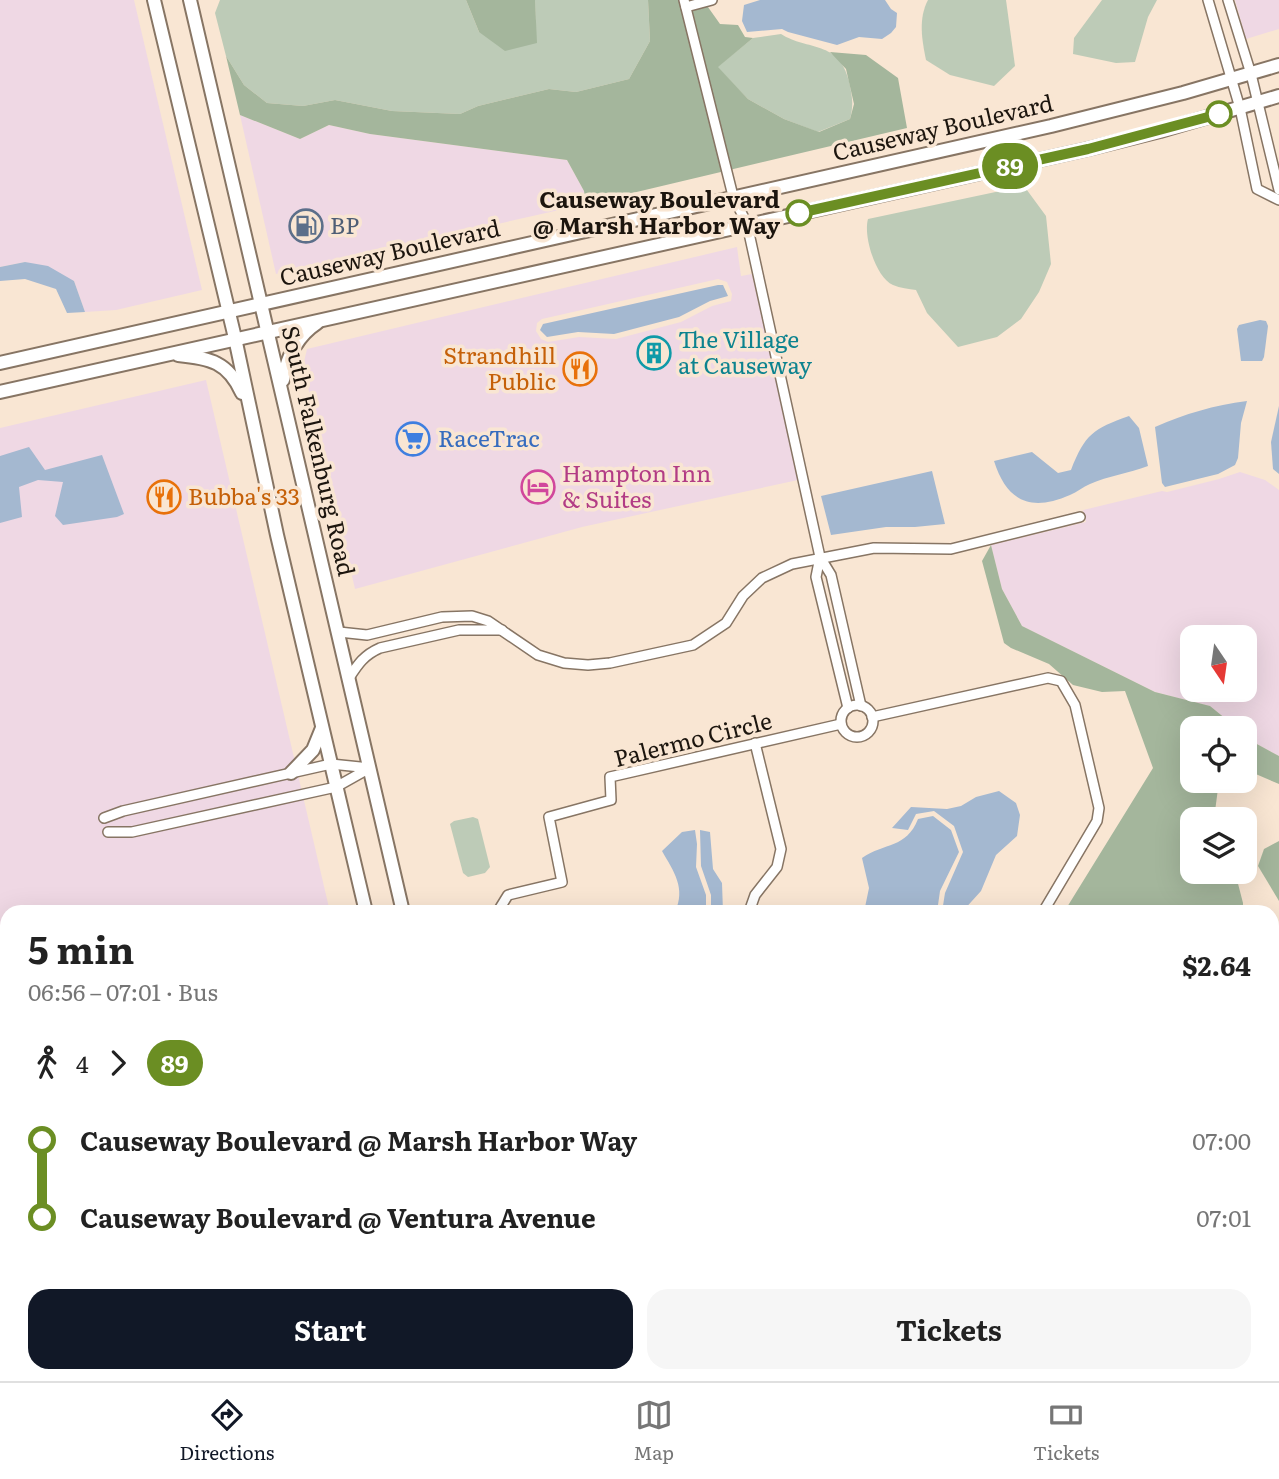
<!DOCTYPE html>
<html lang="en">
<head>
<meta charset="utf-8">
<style>
	body { margin:0; font-family:Literata,serif; background:#f6f6f6; color:#222; height:100vh; display:flex; flex-direction:column; font-size:26px; white-space:nowrap }
	* { box-sizing:border-box; margin:0 }
	p { font-size:23px; color:#767676 }
	.icon { flex:none; width:38px; height:38px; fill:none; stroke:currentColor; stroke-width:2; stroke-linecap:round; stroke-linejoin:round }
	.map { position:relative; flex:1; overflow:hidden }
	.side { position:absolute; left:0px; top:905px; width:1279px; height:478px; display:flex; flex-direction:column; background:#fff; border-radius:21px 21px 0 0; box-shadow:0 7px 28px #0002 }
	.side>* { flex:none }
	.badge { padding:0 14px; border-radius:23px; font-size:24px; line-height:46px }
	.needle { width:46px; rotate:167deg }
	.tools { position:absolute; left:1180px; top:625px; display:grid; gap:14px }
	.tools a { display:grid; place-items:center; width:77px; height:77px; border-radius:14px; background:#fff; box-shadow:0 7px 28px #0002; font-size:35px }
	.map>.badge { position:absolute; translate:-50% -50%; box-shadow:0 0 0 4px #fff }
	.legs { display:flex; align-items:center; gap:10px; height:77px; padding:0 28px; font-size:23px }
	.legs p { margin-inline-start:auto }
	.head { display:flex; align-items:center; justify-content:space-between; height:119px; padding:0 28px }
	h1 { font-size:38px; font-weight:700; line-height:52px }
	.cta { display:flex; gap:14px; margin-top:auto; padding:14px 28px }
	.cta a { flex:1; height:80px; border-radius:21px; background:#111827; color:#fff; font-size:28px; font-weight:700; line-height:80px; text-align:center }
	.cta a+a { background:#f6f6f6; color:#222 }
	ul { padding:0 28px; list-style:none }
	li { display:flex; align-items:center; gap:24px; height:77px; font-size:26px }
	li i { display:grid; place-items:center; width:10px; height:100%; margin:0 9px; background:currentColor }
	li i::after { content:''; width:18px; height:18px; margin:-9px; border:5px solid; border-radius:50%; background:#fff }
	li p { margin-inline-start:auto }
	li:first-child i { background:linear-gradient(#0000 50%,currentColor 0) }
	li:last-child i { background:linear-gradient(currentColor 50%,#0000 0) }
	.tabs { display:flex; justify-content:space-around; align-items:center; height:98px; border-top:2px solid #e0e0e0; background:#fff; font-size:19px; color:#767676 }
	.tabs a { display:grid; justify-items:center; gap:4px }
	.tabs .on { color:#111827 }
	.map>svg:first-child { display:block }
</style>
</head>
<body>
<div class="map">
<svg width="1279" height="1381" viewBox="0 0 1279 1381">
	<rect width="100%" height="100%" fill="#f9e6d3"/>
	<g fill="#efd8e4" fill-rule="evenodd">
		<polygon points="0,0 134,0 202,290 116,310 85,312 74,281 25,262 0,267"/>
		<polygon points="1235,0 1279,0 1279,29 1246,39"/>
		<polygon points="240,115 300,139 329,125 370,134 567,160 584,191 586,204 276,274"/>
		<path d="M737,247L741,276L752,274L798,480L582,527L355,589L303,366L307,349ZM718,279L727,282L732,294L731,301L712,306L681,322L616,339L579,337L548,342L541,339L536,331L537,323L542,319Z"/>
		<polygon points="206,380 330,912 7,912 7,1212 0,1209 0,428"/>
		<path d="M1240,472L1265,480L1279,490V756L1255,743L1244,734V728H1237L1210,706L1155,692L1022,626L1002,589L991,545L1086,522L1083,510L988,533L1162,491L1167,492L1219,479ZM1192,637H1244V690H1192Z"/>
	</g>
	<g fill="#bdcbb7">
		<polygon points="220,0 466,0 479,32 536,43 535,0 648,0 650,41 629,79 576,92 549,89 478,106 460,114 392,111 335,100 303,106 267,103 244,85 226,56 215,13"/>
		<path d="M928,0H1006L1015,66L994,86L950,75L926,60C922,40 918,19 928,0Z"/>
		<polygon points="1102,0 1157,0 1148,17 1135,62 1116,63 1073,54 1074,38"/>
		<path d="M781,34C808,51 839,40 849,81C852,96 854,104 850,119L818,132L784,119L748,99L717,67L753,38Z"/>
		<path d="M1024,186L1046,216L1051,264L1039,292L1021,319L997,337L958,347L927,313L916,290C909,289 900,288 893,285C876,278 863,236 868,219Z"/>
		<polygon points="473,817 478,819 490,867 485,873 468,877 463,873 450,824 454,821"/>
		<polygon points="0,1268 7,1269 7,1315 0,1315"/>
		<polygon points="30,1376 125,1376 97,1381 0,1381"/>
		<polygon points="521,1376 699,1376 682,1381 522,1381"/>
	</g>
	<g fill="#a4b69c">
		<polygon points="466,0 535,0 537,43 505,51 479,32"/>
		<polygon points="648,0 703,0 720,24 738,25 745,37 753,38 718,67 748,99 784,119 819,132 850,119 854,104 846,69 830,52 866,55 898,78 907,128 586,204 584,191 567,160 370,134 329,125 300,139 240,115 226,56 244,85 267,103 303,106 335,100 392,111 460,114 478,106 549,89 576,92 629,79 650,41"/>
		<polygon points="991,545 1002,589 1022,626 1155,692 1210,706 1237,728 1192,728 1192,780 1219,781 1214,819 1192,819 1192,872 1235,872 1243,903 1243,912 1064,912 1153,768 1125,691 1102,692 1073,685 1049,664 1011,648 1004,643 982,561"/>
		<polygon points="1244,734 1255,743 1279,756 1279,784 1244,769"/>
		<polygon points="1279,841 1279,901 1258,866 1264,849"/>
		<polygon points="1272,979 1279,987 1279,1178 1272,1179"/>
		<polygon points="1279,1296 1279,1378 1272,1370 1272,1297"/>
	</g>
	<g fill="#a4b8d0">
		<polygon points="760,0 885,0 891,9 897,13 896,27 891,33 882,39 859,37 837,45 788,32 782,29 747,32 742,21 744,5"/>
		<polygon points="25,262 48,266 74,281 85,312 67,313 56,289 25,279 0,281 0,267"/>
		<polygon points="718,285 723,285 728,296 710,301 679,317 614,334 578,332 547,337 540,330 543,324"/>
		<polygon points="1260,320 1266,321 1268,326 1264,357 1262,361 1241,361 1237,329 1239,325"/>
		<path d="M1247,401L1241,423L1238,458L1235,465L1218,474L1165,487L1162,483L1155,427C1185,414 1214,405 1247,401Z"/>
		<polygon points="1279,406 1279,474 1273,469 1271,442"/>
		<path d="M1129,416L1139,428L1148,466C1129,473 1108,476 1090,484C1083,487 1077,492 1070,495C1031,512 1007,502 994,461L1032,452L1058,473L1071,470C1085,434 1093,429 1129,416Z"/>
		<polygon points="29,447 45,470 102,455 124,514 117,517 63,525 55,516 63,482 38,480 19,487 22,517 0,523 0,456"/>
		<polygon points="932,471 945,524 915,527 886,527 831,535 821,496"/>
		<polygon points="999,791 1016,803 1020,815 1017,836 996,855 981,891 962,912 942,912 945,893 963,852 954,826 934,811 916,814 908,830 892,828 911,807 947,809 961,806 976,797"/>
		<path d="M933,816L951,830L959,852L940,891L937,912H864L869,888L862,858C885,842 906,849 918,819Z"/>
		<path d="M695,830L697,844L696,867L706,895V912H675C686,888 674,872 662,851L682,832Z"/>
		<polygon points="700,830 710,832 713,869 722,883 723,912 711,912 711,895 701,866"/>
	</g>
	<g fill="none" stroke-linecap="round" stroke-linejoin="round">
		<defs>
			<g id="street">
				<polyline points="684,0 733,196 747,224 820,557 831,575 861,706"/>
				<polyline points="1208,0 1240,108 1257,189 1279,200"/>
				<polyline points="1228,0 1251,74 1279,190"/>
				<polyline points="686,7 712,0"/>
				<polyline points="820,557 816,577 848,708"/>
				<polyline points="339,632 367,635 442,617 472,616 488,621 538,655 564,663 588,665 610,663 693,645 726,623 743,596 762,578 792,564 874,548 951,549 1080,517"/>
				<path d="M349,678C358,664 364,655 380,648L459,630H502"/>
				<circle cx="857" cy="721" r="16"/>
				<polyline points="872,717 1048,678 1061,681 1075,705 1099,808 1097,821 1043,912"/>
				<polyline points="104,818 123,811 331,764 370,768"/>
				<polyline points="108,832 132,832 336,787 368,769"/>
				<polyline points="501,912 500,908 508,895 562,882 549,817 611,800 610,777 841,724"/>
				<polyline points="749,912 755,895 777,867 781,849 755,743"/>
			</g>
			<g id="secondary">
				<polyline points="154,0 235,338 277,535 366,912"/>
				<polyline points="190,0 403,912"/>
				<path d="M178,355C210,358 228,362 242,393"/>
				<polyline points="0,363 1051,126 1183,93 1279,65"/>
				<path d="M283,380C287,357 297,336 317,323"/>
				<polyline points="0,392 1088,149 1160,131 1279,96"/>
				<polyline points="291,773 313,750 322,728"/>
				<polyline points="476,1376 478,1381"/>
				<polyline points="510,1376 511,1381"/>
			</g>
			<g id="highway">
				<polyline points="1272,1212 1279,1211"/>
				<polyline points="1272,1234 1279,1233"/>
				<polyline points="0,1259 7,1261"/>
				<polyline points="1272,1264 1279,1263"/>
				<polyline points="0,1322 7,1321"/>
				<polyline points="0,1352 7,1351"/>
				<polyline points="0,1370 7,1369"/>
				<polyline points="121,1381 152,1376"/>
				<polyline points="703,1381 719,1376"/>
			</g>
		</defs>
		<use href="#street" stroke="#877564" stroke-width="12"/>
		<use href="#secondary" stroke="#877564" stroke-width="16"/>
		<use href="#highway" stroke="#877564" stroke-width="19"/>
		<use href="#street" stroke="#fff" stroke-width="9"/>
		<use href="#secondary" stroke="#fff" stroke-width="12"/>
		<use href="#highway" stroke="#fff" stroke-width="16"/>
	</g>
	<g fill="none" stroke-linecap="round" stroke-linejoin="round">
		<defs>
			<polyline id="line-1" points="799,213 1088,149 1219,114"/>
		</defs>
		<use href="#line-1" stroke="#fff" stroke-width="16"/>
		<use href="#line-1" stroke="#6b8e23" stroke-width="10"/>
	</g>
	<defs>
		<symbol id="fuel-ring" viewBox="-11 -11 22 22"><circle r="9.5" fill="#f9e6d3" stroke="#5c6f8a" stroke-width="1.5"/><path d="M-5.5-6h7V0h2V4h1.3V-2.5L3-4.5l.8-.8L6-3V5H2.5V1h-1V6h-7ZM-4.2-4.7v3.2H.2V-4.7Z" fill="#5c6f8a"/></symbol>
		<symbol id="building-ring" viewBox="-11 -11 22 22"><circle r="9.5" fill="#f9e6d3" stroke="#0f9aa8" stroke-width="1.5"/><path d="M-4-6H4V6H1V3H-1V6H-4ZM-2.5-4.3h1.7v1.8h-1.7ZM.8-4.3h1.7v1.8H.8ZM-2.5-1h1.7V.8h-1.7ZM.8-1h1.7V.8H.8Z" fill="#0f9aa8"/></symbol>
		<symbol id="restaurant-ring" viewBox="-11 -11 22 22"><circle r="9.5" fill="#f9e6d3" stroke="#e8710a" stroke-width="1.5"/><path d="M-5-6h1v4h1v-4h1v4h1v-4h1v5L-1.5 .5V6h-2V.5L-5-1ZM5-6V6H3V1.5H1.5Q1.5-4 5-6Z" fill="#e8710a"/></symbol>
		<symbol id="supermarket-ring" viewBox="-11 -11 22 22"><circle r="9.5" fill="#f9e6d3" stroke="#3f7fe0" stroke-width="1.5"/><path d="M-6-5.5h2.5l.6 2H6L4.5 2H-2.5L-4.4-4H-6ZM-1.5 3.2a1.3 1.3 0 1 0 .1 0ZM3 3.2a1.3 1.3 0 1 0 .1 0Z" fill="#3f7fe0"/></symbol>
		<symbol id="hotel-ring" viewBox="-11 -11 22 22"><circle r="9.5" fill="#f9e6d3" stroke="#d1479c" stroke-width="1.5"/><path d="M-6-4.5h1.5V1H6V5H4.5V3h-9V5H-6ZM-4 0a1.8 1.8 0 1 1 3.6 0ZM.5 0V-2.5h3Q6-2.5 6 0Z" fill="#d1479c"/></symbol>
	</defs>
	<g fill-rule="evenodd">
		<use href="#fuel-ring" x="287" y="207" width="38" height="38"/>
		<use href="#building-ring" x="635" y="334" width="38" height="38"/>
		<use href="#restaurant-ring" x="561" y="350" width="38" height="38"/>
		<use href="#supermarket-ring" x="394" y="420" width="38" height="38"/>
		<use href="#hotel-ring" x="519" y="468" width="38" height="38"/>
		<use href="#restaurant-ring" x="145" y="478" width="38" height="38"/>
	</g>
	<g fill="#fff" stroke="#6b8e23" stroke-width="3.5">
		<circle cx="1219" cy="114" r="12"/>
		<circle cx="799" cy="213" r="12"/>
	</g>
	<g text-anchor="middle" stroke-width="7" stroke-linejoin="round" paint-order="stroke">
		<g font-size="23" fill="#1c150e" stroke="#f9e6d3">
			<text transform="translate(943 128) rotate(-13)" y="8">Causeway Boulevard</text>
			<text transform="translate(390 253) rotate(-13)" y="8">Causeway Boulevard</text>
			<text transform="translate(318 451) rotate(77)" y="8">South Falkenburg Road</text>
			<text transform="translate(693 740) rotate(-14)" y="8">Palermo Circle</text>
		</g>
		<g font-size="23" font-weight="bold" fill="#1c150e" stroke="#f9e6d3" text-anchor="end">
			<text x="780" y="208">Causeway Boulevard<tspan x="780" dy="26">@ Marsh Harbor Way</tspan></text>
		</g>
		<g font-size="23" fill="#4e5e75" stroke="#f9e6d3" text-anchor="start">
			<text x="330" y="234">BP</text>
		</g>
		<g font-size="23" fill="#0d838f" stroke="#f9e6d3" text-anchor="start">
			<text x="678" y="348">The Village<tspan x="678" dy="26">at Causeway</tspan></text>
		</g>
		<g font-size="23" fill="#c56008" stroke="#f9e6d3" text-anchor="end">
			<text x="556" y="364">Strandhill<tspan x="556" dy="26">Public</tspan></text>
			<text x="188" y="505" text-anchor="start">Bubba's 33</text>
		</g>
		<g font-size="23" fill="#366cbe" stroke="#f9e6d3" text-anchor="start">
			<text x="438" y="447">RaceTrac</text>
		</g>
		<g font-size="23" fill="#b23c85" stroke="#f9e6d3" text-anchor="start">
			<text x="562" y="482">Hampton Inn<tspan x="562" dy="26">&amp; Suites</tspan></text>
		</g>
	</g>
</svg>
<div class="tools">
<a><svg class="needle" viewBox="-14 -14 28 28"><path d="M0-13l5 13h-10z" fill="#e53935"/><path d="M0 13l5-13h-10z" fill="#767676"/></svg></a>
<a><svg class="icon" aria-label="locate" viewBox="0 0 24 24"><circle cx="12" cy="12" r="6"/><path d="M12 2v4M12 18v4M2 12h4M18 12h4"/></svg></a>
<a><svg class="icon" aria-label="layers" viewBox="0 0 24 24"><path d="M12 4l9 5-9 5-9-5zM3 14l9 5 9-5"/></svg></a>
</div>
<b class="badge" style="left:1010px;top:166px;background:#6b8e23;color:#fff">89</b>
<section class="side">
<div class="head"><div><h1>5 min</h1><p>06:56 – 07:01 · Bus</p></div><b>$2.64</b></div>
<div class="legs"><svg class="icon" aria-label="walk" viewBox="0 0 24 24"><circle cx="13" cy="4" r="2"/><path d="M13 8l-2 6 4 7M11 14l-3 7M7 12l3-4h3l4 4"/></svg>4<svg class="icon" aria-label="forward" viewBox="0 0 24 24"><path d="M9 5l7 7-7 7"/></svg><b class="badge" style="background:#6b8e23;color:#fff">89</b></div>
<ul>
<li><i style="color:#6b8e23"></i><b>Causeway Boulevard @ Marsh Harbor Way</b><p>07:00</p></li>
<li><i style="color:#6b8e23"></i><b>Causeway Boulevard @ Ventura Avenue</b><p>07:01</p></li>
</ul>
<div class="cta"><a>Start</a><a>Tickets</a></div>
</section>
</div>
<nav class="tabs">
<a class="on"><svg class="icon" aria-label="directions" viewBox="0 0 24 24"><path d="M12 3l9 9-9 9-9-9zM9 14v-3h6M13 9l2 2-2 2"/></svg>Directions</a>
<a><svg class="icon" aria-label="map" viewBox="0 0 24 24"><path d="M3 6l6-2 6 2 6-2v14l-6 2-6-2-6 2zM9 4v14M15 6v14"/></svg>Map</a>
<a><svg class="icon" aria-label="tickets" viewBox="0 0 24 24"><path d="M3 7h18v10H3zM15 7v10"/></svg>Tickets</a>
</nav>
</body>
</html>
